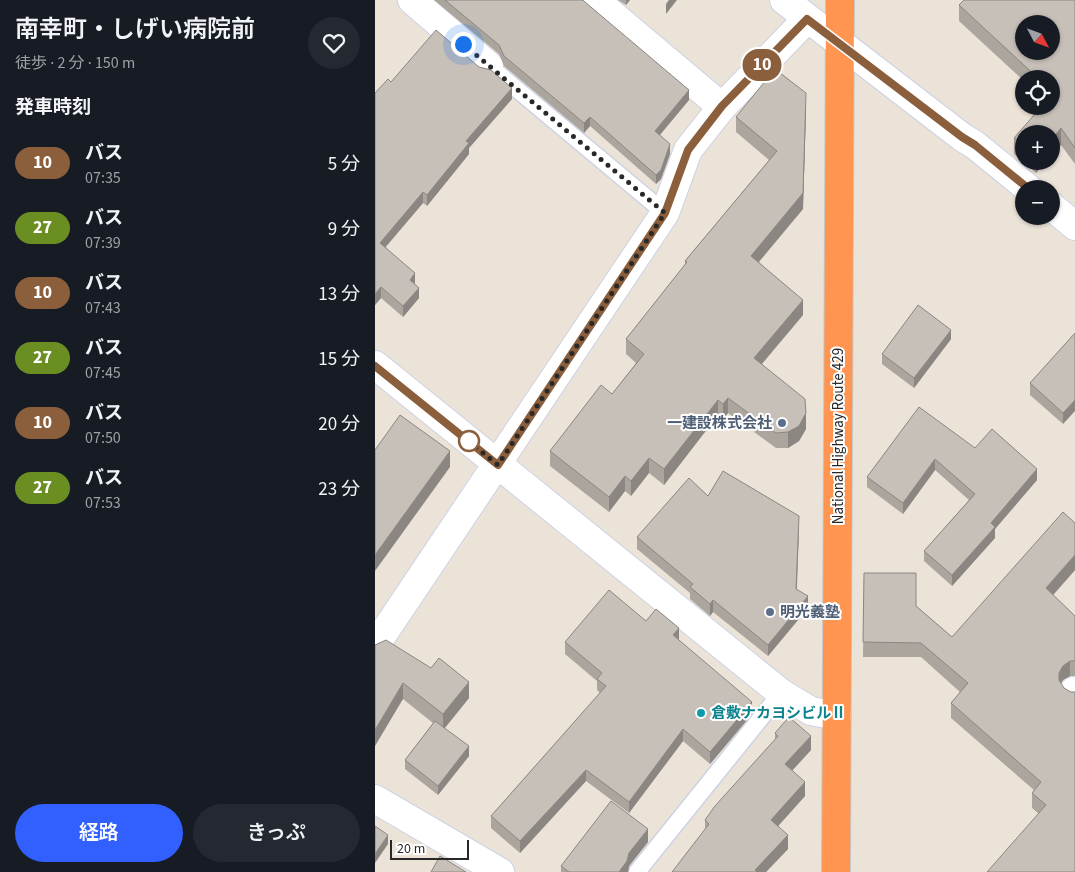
<!DOCTYPE html>
<html lang="ja">
<head>
<meta charset="utf-8">
<style>
	body { margin:0; font-family:"Source Sans 3","Noto Sans JP",sans-serif; background:#242831; color:#f1f3f6; height:100vh; display:flex; flex-direction:column; font-size:19px; white-space:nowrap }
	* { box-sizing:border-box; margin:0 }
	p { font-size:16px; color:#9ea1a6 }
	.icon { flex:none; width:28px; height:28px; fill:none; stroke:currentColor; stroke-width:2; stroke-linecap:round; stroke-linejoin:round }
	.map { position:relative; flex:1; overflow:hidden }
	.sheet { display:flex; flex-direction:column; background:#171b24; width:375px }
	.sheet>* { flex:none }
	.badge { padding:0 10px; border-radius:16px; font-size:18px; line-height:32px }
	.needle { width:32px; rotate:131deg }
	.buttons { position:absolute; left:640px; top:15px; display:grid; gap:10px }
	.buttons a { display:grid; place-items:center; width:45px; height:45px; border-radius:50%; background:#171b24; box-shadow:0 1px 4px #0004; font-size:25px }
	.scale { position:absolute; left:15px; bottom:12px; width:79px; box-sizing:border-box; padding-left:5px; border:2px solid #282828; border-top:0; font-size:14px; line-height:18px; white-space:nowrap; color:#282828; -webkit-text-stroke:4px #fff; paint-order:stroke }
	.you { position:absolute; width:25px; height:25px; margin:-12px; border:4px solid #fff; border-radius:50%; background:#1a73e8; box-shadow:0 0 0 8px #1a73e833 }
	.map>.badge { position:absolute; translate:-50% -50%; box-shadow:0 0 0 2px #fff }
	h2 { padding:0 15px; font-size:19px; line-height:45px }
	.round { display:grid; place-items:center; flex:none; width:52px; height:52px; border-radius:26px; background:#242831 }
	.headline { display:flex; align-items:center; justify-content:space-between; height:85px; padding:0 15px }
	h1 { font-size:24px; font-weight:600; line-height:38px }
	.primary-button { display:flex; gap:10px; margin-top:auto; padding:10px 15px }
	.primary-button a { flex:1; height:58px; border-radius:30px; background:#3260ff; color:#fff; font-size:20px; font-weight:600; line-height:58px; text-align:center }
	.primary-button a+a { background:#242831; color:#f1f3f6 }
	ul { padding:0; list-style:none }
	li { display:flex; align-items:center; gap:15px; height:65px; padding:0 15px }
	li div { flex:1 }
	li b { display:block; font-size:19px }
	li em { font-style:normal }
	li .badge { min-width:55px; font-weight:700; text-align:center }
	main { display:flex; flex:1; min-height:0 }
	.map>svg:first-child { display:block }
</style>
</head>
<body>
<main>
<section class="sheet">
<div class="headline"><div><h1>南幸町・しげい病院前</h1><p>徒歩 · 2 分 · 150 m</p></div><a class="round"><svg class="icon" aria-label="heart" viewBox="0 0 24 24"><path d="M12 20l-8-8c-3-5 5-10 8-4 3-6 11-1 8 4z"/></svg></a></div>
<h2>発車時刻</h2>
<ul>
<li><span class="badge" style="background:#8b5e3c;color:#fff">10</span><div><b>バス</b><p>07:35</p></div><em>5 分</em></li>
<li><span class="badge" style="background:#6b8e23;color:#fff">27</span><div><b>バス</b><p>07:39</p></div><em>9 分</em></li>
<li><span class="badge" style="background:#8b5e3c;color:#fff">10</span><div><b>バス</b><p>07:43</p></div><em>13 分</em></li>
<li><span class="badge" style="background:#6b8e23;color:#fff">27</span><div><b>バス</b><p>07:45</p></div><em>15 分</em></li>
<li><span class="badge" style="background:#8b5e3c;color:#fff">10</span><div><b>バス</b><p>07:50</p></div><em>20 分</em></li>
<li><span class="badge" style="background:#6b8e23;color:#fff">27</span><div><b>バス</b><p>07:53</p></div><em>23 分</em></li>
</ul>
<div class="primary-button"><a>経路</a><a>きっぷ</a></div>
</section>
<div class="map">
<svg width="700" height="872" viewBox="0 0 700 872">
	<rect width="100%" height="100%" fill="#ece3d8"/>
	<g fill="none" stroke-linecap="round" stroke-linejoin="round">
		<defs>
			<g id="lane">
				<polyline points="114,66 290,213"/>
				<polyline points="262,872 406,693"/>
			</g>
			<g id="street">
				<polyline points="37,0 114,66"/>
				<polyline points="220,0 347,107"/>
				<polyline points="465,43 587,137 600,145 654,189"/>
				<polyline points="676,206 700,226"/>
				<polyline points="0,646 290,213 313,150 347,107 432,19"/>
				<polyline points="699,691 700,692"/>
				<polyline points="0,799 125,872"/>
			</g>
			<g id="secondary">
				<polyline points="409,0 465,43"/>
				<polyline points="0,365 406,693 436,711 462,716"/>
			</g>
			<polyline id="highway" points="461,872 465,0"/>
		</defs>
		<use href="#lane" stroke="#cdd2e3" stroke-width="19"/>
		<use href="#street" stroke="#cdd2e3" stroke-width="30"/>
		<use href="#secondary" stroke="#cdd2e3" stroke-width="30"/>
		<use href="#highway" stroke="#c7c7c7" stroke-width="30"/>
		<use href="#lane" stroke="#fff" stroke-width="16"/>
		<use href="#street" stroke="#fff" stroke-width="28"/>
		<use href="#secondary" stroke="#fff" stroke-width="28"/>
		<use href="#highway" stroke="#ff9550" stroke-width="28"/>
	</g>
	<g fill="#aba59e">
		<polygon points="59,0 208,0 210,2 314,100 284,135 295,154 286,179 281,184 215,126 209,133 129,66 124,54"/>
		<polygon points="243,0 255,0 251,5"/>
		<polygon points="700,0 700,164 686,145 676,156 676,134 649,134 649,161 671,161 661,173 639,154 639,138 676,106 676,79 649,79 649,81 584,21 584,5"/>
		<polygon points="16,82 137,99 94,148 94,154 52,206 48,203 11,247 40,284 44,298 28,317 6,298 0,305"/>
		<polygon points="431,109 428,209 384,262 428,315 387,364 431,429 424,441 413,448 401,448 353,413 348,419 343,415 289,485 274,473 256,496 250,491 234,512 175,466 175,451 237,394 261,363 251,354 251,339 310,265 310,261 394,160 361,132 361,117"/>
		<polygon points="700,333 688,424 655,395 655,383"/>
		<polygon points="576,339 539,388 507,364 507,354"/>
		<polygon points="600,448 662,480 620,529 620,538 577,586 549,561 549,551 594,500 560,470 528,514 492,487 492,477"/>
		<polygon points="333,496 424,528 422,589 433,608 393,656 338,612 335,616 315,599 315,593 262,549 262,537"/>
		<polygon points="700,523 700,570 678,595 700,616 700,676 695,676 688,680 686,683 700,872 664,814 657,808 657,793 659,790 576,718 576,703 585,692 546,657 488,657 489,573 541,606 577,637"/>
		<polygon points="271,621 304,640 377,714 335,764 308,741 254,813 211,781 145,853 116,828 116,816 225,693 222,690 222,681 190,654 190,642"/>
		<polygon points="0,645 94,698 70,728 94,756 63,795 30,769 30,760 58,723 28,699"/>
		<polygon points="400,733 436,750 417,771 430,796 403,826 413,849 391,872 297,872 330,830 330,820 400,740"/>
		<polygon points="273,842 254,866 253,872 186,872 186,866"/>
	</g>
	<g fill="#8b8681">
		<polygon points="251,0 255,0 251,5"/>
		<polygon points="294,0 302,0 291,14 291,4"/>
		<polygon points="137,88 137,99 94,148 94,154 52,206 52,195 91,141"/>
		<polygon points="314,90 314,100 280,141 280,131"/>
		<polygon points="431,109 428,209 376,271 376,256"/>
		<polygon points="215,117 215,126 209,133 209,123"/>
		<polygon points="686,128 686,145 676,156 676,140"/>
		<polygon points="295,144 295,154 286,179 281,184 281,175"/>
		<polygon points="661,161 671,161 661,173"/>
		<polygon points="48,192 48,203 5,253 5,243"/>
		<polygon points="40,273 40,284 35,280"/>
		<polygon points="6,287 6,298 0,305 0,294"/>
		<polygon points="44,288 44,298 28,317 28,306"/>
		<polygon points="428,300 428,315 379,373 379,358"/>
		<polygon points="576,330 576,339 539,388 539,378"/>
		<polygon points="353,398 353,413 348,419 348,404"/>
		<polygon points="343,400 343,415 289,485 289,469"/>
		<polygon points="700,400 700,411 688,424 688,413"/>
		<polygon points="431,413 431,429 424,441 413,448 413,432"/>
		<polygon points="75,451 75,467 0,571 0,555"/>
		<polygon points="274,458 274,473 256,496 256,481"/>
		<polygon points="560,459 560,470 528,514 528,503"/>
		<polygon points="662,469 662,480 620,529 620,538 577,586 577,575 616,523"/>
		<polygon points="250,476 250,491 234,512 234,497"/>
		<polygon points="424,516 424,528 421,601 421,589"/>
		<polygon points="700,555 700,570 671,603 671,588"/>
		<polygon points="433,596 433,608 393,656 393,645"/>
		<polygon points="338,600 338,612 335,616 335,604"/>
		<polygon points="304,628 304,640 298,635"/>
		<polygon points="695,661 695,676 688,680 684,687 684,673 688,666"/>
		<polygon points="94,682 94,698 68,730 68,714"/>
		<polygon points="28,683 28,699 0,746 0,730"/>
		<polygon points="377,702 377,714 335,764 335,752"/>
		<polygon points="308,729 308,741 254,813 254,802"/>
		<polygon points="436,736 436,750 410,778 410,764"/>
		<polygon points="94,746 94,756 63,795 63,786"/>
		<polygon points="211,770 211,781 145,853 145,841"/>
		<polygon points="430,782 430,796 396,834 396,820"/>
		<polygon points="273,829 273,842 254,866 253,872 244,872 254,853"/>
		<polygon points="13,835 13,844 0,863 0,854"/>
		<polygon points="413,835 413,849 391,872 380,872 380,870"/>
	</g>
	<g fill="#c7c0b8" stroke="#8b8681" fill-rule="evenodd">
		<polygon points="70,0 208,0 210,2 314,90 280,131 295,144 286,170 281,175 215,117 209,123 129,56 124,45"/>
		<path d="M589,0H700V148L686,128L676,140V134H649V146L639,138L667,106H676V95L679,93L676,90V79H664L584,5ZM649,24H676V51H649Z"/>
		<polygon points="61,30 104,67 116,70 137,88 91,141 94,143 52,195 48,192 5,243 40,273 35,280 44,288 28,306 6,287 0,294 0,93 13,79 16,82"/>
		<polygon points="400,69 431,93 428,193 376,256 428,300 379,358 430,399 431,413 424,426 413,432 401,433 353,398 348,404 343,400 289,469 274,458 256,481 250,476 234,497 175,451 226,385 237,394 269,354 251,339 312,262 310,261 402,151 361,117"/>
		<polygon points="543,305 576,330 539,378 507,354"/>
		<polygon points="700,333 700,400 688,413 655,383"/>
		<polygon points="544,407 600,448 617,429 662,469 616,523 620,527 577,575 549,551 600,494 560,459 528,503 492,477"/>
		<polygon points="25,415 75,451 0,555 0,450"/>
		<polygon points="348,471 424,516 421,589 433,596 393,645 338,600 335,604 315,587 318,584 262,537 314,478 333,496"/>
		<polygon points="688,512 700,523 700,555 671,588 700,616 700,661 695,661 688,666 684,673 684,680 689,688 696,692 700,692 700,872 612,872 671,805 657,793 666,782 576,703 593,683 546,643 488,642 489,573 541,573 541,606 577,637"/>
		<polygon points="234,590 271,621 281,609 304,628 298,635 377,702 335,752 308,729 254,802 211,770 145,841 116,816 231,686 222,679 227,673 190,642"/>
		<polygon points="11,640 56,668 64,658 94,682 68,714 28,683 0,730 0,645"/>
		<polygon points="414,717 436,736 410,764 430,782 396,820 413,835 380,870 382,872 297,872 334,824 330,820 340,806 403,736 400,733"/>
		<polygon points="60,721 94,746 63,786 30,760"/>
		<polygon points="236,801 273,829 254,853 252,861 244,872 194,872 186,866"/>
		<polygon points="0,826 13,835 0,854"/>
		<polygon points="65,856 91,872 56,872"/>
	</g>
	<g fill="none" stroke-linecap="round" stroke-linejoin="round">
		<defs>
			<polyline id="line" points="0,366 123,465 290,213 313,150 347,106 432,19 587,137 600,145 654,189"/>
		</defs>
		<use href="#line" stroke="#fff" stroke-width="11"/>
		<use href="#line" stroke="#8b5e3c" stroke-width="8"/>
		<polyline stroke="#282828" stroke-width="5" stroke-dasharray="0 9" points="88,44 290,213 123,465 92,440 94,441"/>
	</g>
	<g fill="#5c6f8a" stroke="#fff" stroke-width="2">
		<circle cx="407" cy="423" r="5"/>
		<circle cx="395" cy="612" r="5"/>
	</g>
	<circle fill="#fff" stroke="#8b5e3c" stroke-width="2.5" cx="94" cy="441" r="10"/>
	<circle fill="#0f9aa8" stroke="#fff" stroke-width="2" cx="326" cy="713" r="5"/>
	<g text-anchor="middle" stroke-width="4" stroke-linejoin="round" paint-order="stroke">
		<g font-size="15" font-weight="bold" fill="#4e5e75" stroke="#fff" text-anchor="end">
			<text x="397" y="428">一建設株式会社</text>
			<text x="405" y="617" text-anchor="start">明光義塾</text>
		</g>
		<g font-size="15" fill="#282828" stroke="#fff">
			<text transform="translate(463 436) rotate(-90)" y="5">National Highway Route 429</text>
		</g>
		<g font-size="15" font-weight="bold" fill="#0d838f" stroke="#fff" text-anchor="start">
			<text x="336" y="718">倉敷ナカヨシビルⅡ</text>
		</g>
	</g>
</svg>
<div class="buttons">
<a><svg class="needle" viewBox="-14 -14 28 28"><path d="M0-13l5 13h-10z" fill="#e53935"/><path d="M0 13l5-13h-10z" fill="#9ea1a6"/></svg></a>
<a><svg class="icon" aria-label="locate" viewBox="0 0 24 24"><circle cx="12" cy="12" r="6"/><path d="M12 2v4M12 18v4M2 12h4M18 12h4"/></svg></a>
<a>+</a>
<a>−</a>
</div>
<div class="scale">20 m</div>
<div class="you" style="left:88px;top:44px"></div>
<b class="badge" style="left:387px;top:65px;background:#8b5e3c;color:#fff">10</b>
</div>
</main>
</body>
</html>
